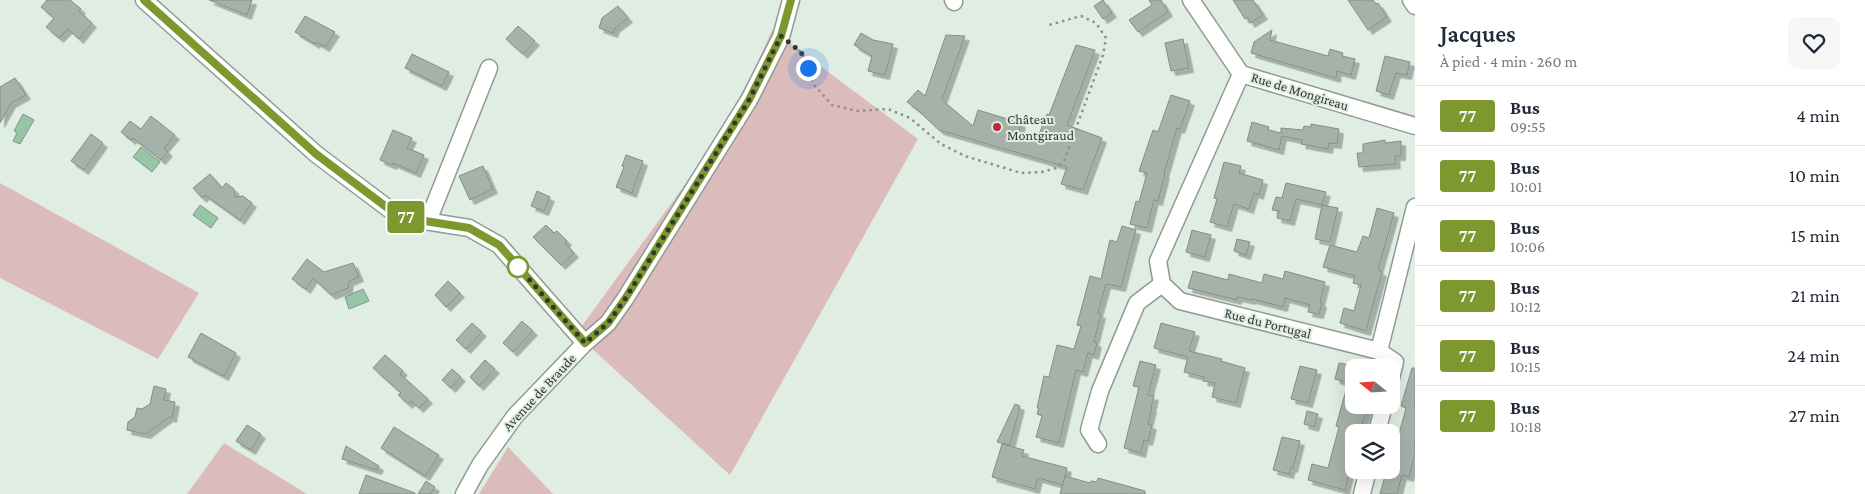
<!DOCTYPE html>
<html lang="fr">
<head>
<meta charset="utf-8">
<style>
	body { margin:0; font-family:"Crimson Pro",serif; background:#f6f6f7; color:#1f2937; height:100vh; display:flex; flex-direction:column; font-size:19px; white-space:nowrap }
	* { box-sizing:border-box; margin:0 }
	p { font-size:16px; color:#747a83 }
	.icon { flex:none; width:28px; height:28px; fill:none; stroke:currentColor; stroke-width:2; stroke-linecap:round; stroke-linejoin:round }
	.map { position:relative; flex:1; overflow:hidden }
	.details { display:flex; flex-direction:column; background:#fff; width:450px }
	.details>* { flex:none }
	.badge { padding:0 10px; border-radius:4px; font-size:18px; line-height:32px }
	.needle { width:32px; rotate:288deg }
	.buttons { position:absolute; left:1345px; top:359px; display:grid; gap:10px }
	.buttons a { display:grid; place-items:center; width:55px; height:55px; border-radius:10px; background:#fff; box-shadow:0 5px 20px #0002; font-size:25px }
	.you { position:absolute; width:25px; height:25px; margin:-12px; border:4px solid #fff; border-radius:50%; background:#1a73e8; box-shadow:0 0 0 8px #1a73e833 }
	.map>.badge { position:absolute; translate:-50% -50%; box-shadow:0 0 0 2px #fff }
	.round { display:grid; place-items:center; flex:none; width:52px; height:52px; border-radius:10px; background:#f6f6f7 }
	.headline { display:flex; align-items:center; justify-content:space-between; height:85px; padding:0 25px }
	h1 { font-size:24px; font-weight:600; line-height:38px }
	ul { padding:0; list-style:none }
	li { display:flex; align-items:center; gap:15px; height:60px; padding:0 25px; border-top:1px solid #e0e1e3 }
	li div { flex:1 }
	li b { display:block; font-size:19px }
	li em { font-style:normal }
	li .badge { min-width:55px; font-weight:700; text-align:center }
	main { display:flex; flex:1; min-height:0 }
	.map>svg:first-child { display:block }
</style>
</head>
<body>
<main>
<div class="map">
<svg width="1415" height="494" viewBox="0 0 1415 494">
	<defs>
		<filter id="shadow"><feDropShadow dx="4.5" dy="4.5" stdDeviation="0" flood-color="#0004"/></filter>
	</defs>
	<rect width="100%" height="100%" fill="#e0ede3"/>
	<g fill="#dcbcba">
		<polygon points="772,30 918,139 730,475 576,334 703,160 751,77"/>
		<polygon points="0,183 199,293 158,359 0,278"/>
		<polygon points="224,443 307,494 187,494"/>
		<polygon points="508,447 553,494 479,494"/>
	</g>
	<g fill="#99c5a7" stroke="#7a9a84">
		<polygon points="23,114 34,120 20,144 13,141 17,133 14,131"/>
		<polygon points="141,147 160,162 152,172 133,157"/>
		<polygon points="200,205 218,218 211,228 193,215"/>
		<polygon points="363,289 369,301 349,309 345,297"/>
	</g>
	<g fill="#a6b2a9" stroke="#828e85" filter="url(#shadow)">
		<polygon points="47,0 70,0 81,9 79,11 92,23 79,39 68,29 59,38 46,27 54,18 41,7"/>
		<polygon points="209,0 252,0 247,15"/>
		<polygon points="1103,0 1112,13 1103,19 1094,6"/>
		<polygon points="1149,0 1161,0 1168,12 1138,32 1129,20 1152,5"/>
		<polygon points="1233,0 1253,0 1263,15 1250,23 1247,17 1245,19"/>
		<polygon points="1348,0 1373,0 1376,4 1378,3 1387,17 1368,30"/>
		<polygon points="618,6 628,18 615,28 613,33 599,28 602,18"/>
		<polygon points="305,16 335,32 325,47 316,42 315,44 295,32"/>
		<polygon points="518,26 535,41 523,54 506,39"/>
		<polygon points="1272,30 1270,40 1328,56 1330,49 1343,53 1342,56 1355,59 1351,75 1337,71 1336,78 1251,53 1254,42"/>
		<polygon points="861,33 873,40 893,44 885,75 868,71 872,56 854,45"/>
		<polygon points="946,35 965,36 942,100 973,126 978,110 1021,123 1019,132 1038,137 1047,114 1049,115 1076,45 1095,50 1067,125 1102,138 1083,190 1061,184 1067,167 939,130 918,110 907,102 918,90 925,96"/>
		<polygon points="1183,39 1189,68 1171,71 1165,43"/>
		<polygon points="412,54 449,72 442,86 405,68"/>
		<polygon points="1385,56 1410,62 1407,75 1396,73 1389,95 1376,91"/>
		<polygon points="15,78 26,95 11,103 0,123 0,87"/>
		<polygon points="1171,95 1190,101 1180,129 1177,128 1164,174 1165,174 1158,201 1154,200 1147,228 1130,224 1136,201 1139,202 1147,173 1139,171 1153,130 1158,132"/>
		<polygon points="151,116 175,135 164,148 168,152 161,160 133,138 131,140 121,132 130,121 141,129"/>
		<polygon points="1252,122 1269,127 1268,130 1281,133 1281,128 1303,130 1304,126 1311,127 1311,124 1339,129 1337,144 1329,143 1328,149 1301,144 1302,140 1282,136 1279,150 1247,141"/>
		<polygon points="393,130 412,138 407,148 424,155 416,173 393,163 392,165 380,160"/>
		<polygon points="91,134 103,143 84,170 71,161"/>
		<polygon points="1385,140 1385,143 1401,141 1401,156 1395,156 1396,164 1359,167 1357,153 1363,153 1363,144"/>
		<polygon points="626,155 643,161 632,193 616,187 624,167 622,166"/>
		<polygon points="1224,162 1241,166 1239,173 1263,180 1259,195 1254,193 1249,209 1234,204 1227,227 1210,222 1217,199 1214,198"/>
		<polygon points="483,166 493,189 470,200 459,176"/>
		<polygon points="210,174 222,188 226,183 234,189 235,197 243,196 252,203 240,220 205,195 202,198 193,188"/>
		<polygon points="1286,183 1326,192 1322,205 1296,199 1290,221 1277,218 1279,211 1272,210 1276,197 1282,198"/>
		<polygon points="537,191 550,197 544,211 531,206"/>
		<polygon points="1322,205 1338,208 1330,242 1315,239"/>
		<polygon points="1377,208 1394,213 1378,270 1382,272 1366,331 1340,323 1344,308 1354,311 1361,285 1353,283 1355,276 1323,267 1330,245 1357,252 1363,236 1369,238"/>
		<polygon points="546,225 554,233 557,231 567,241 565,243 574,253 561,265 533,237"/>
		<polygon points="1122,226 1136,230 1121,287 1106,284 1098,313 1101,314 1094,342 1097,343 1094,355 1088,353 1083,372 1076,370 1059,443 1036,437 1042,416 1037,414 1039,408 1037,408 1044,376 1049,377 1057,345 1074,349 1081,326 1077,325 1090,276 1101,279 1110,240 1117,242"/>
		<polygon points="1192,230 1211,235 1205,257 1186,252"/>
		<polygon points="1237,239 1250,242 1246,255 1234,251"/>
		<polygon points="307,259 324,272 353,263 359,277 349,281 348,288 331,295 313,278 306,289 292,279"/>
		<polygon points="1193,271 1228,280 1229,274 1262,283 1264,274 1283,279 1285,271 1325,282 1320,302 1322,303 1319,314 1308,312 1310,305 1285,298 1283,307 1252,299 1251,300 1237,297 1237,300 1188,288"/>
		<polygon points="448,281 460,293 446,307 435,295"/>
		<polygon points="522,321 533,331 513,352 503,343"/>
		<polygon points="472,323 482,332 466,349 456,340"/>
		<polygon points="1161,323 1195,332 1189,351 1222,359 1221,361 1245,368 1236,403 1212,397 1215,383 1203,381 1204,377 1184,372 1188,357 1154,348"/>
		<polygon points="201,333 236,353 224,376 188,357"/>
		<polygon points="385,355 403,371 400,374 428,399 419,408 411,401 408,404 398,395 401,393 373,368"/>
		<polygon points="485,360 495,369 479,386 470,377"/>
		<polygon points="1140,361 1156,365 1148,395 1154,396 1151,408 1152,408 1148,424 1152,425 1148,441 1144,440 1141,453 1124,448 1139,387 1133,386"/>
		<polygon points="1339,363 1354,366 1354,405 1367,409 1360,432 1354,432 1354,445 1346,473 1349,473 1345,490 1308,480 1312,464 1328,468 1339,427 1336,426 1348,383 1335,379"/>
		<polygon points="1300,366 1317,370 1308,403 1291,399"/>
		<polygon points="1412,368 1415,368 1415,458 1414,458 1409,477 1402,475 1397,494 1380,494 1385,476 1391,478 1391,464 1406,408 1401,406"/>
		<polygon points="452,369 461,377 451,388 442,380"/>
		<polygon points="154,386 166,389 164,400 175,402 172,418 169,417 146,434 127,430 128,422 135,417 137,408 142,409 150,404"/>
		<polygon points="1015,404 1020,406 1010,445 997,442"/>
		<polygon points="1307,411 1318,414 1314,427 1304,424"/>
		<polygon points="247,425 261,434 251,450 236,441"/>
		<polygon points="394,427 439,455 425,476 381,448"/>
		<polygon points="1282,437 1300,441 1293,468 1291,467 1289,474 1273,470"/>
		<polygon points="1002,444 1024,450 1022,456 1067,468 1063,485 1038,478 1035,489 992,477"/>
		<polygon points="346,446 379,466 377,470 342,459"/>
		<polygon points="366,475 415,493 415,494 359,494"/>
		<polygon points="1065,476 1090,483 1091,481 1097,482 1098,478 1145,491 1145,494 1060,494"/>
		<polygon points="426,481 435,487 430,494 418,494"/>
	</g>
	<g fill="none" stroke-linecap="round" stroke-linejoin="round">
		<defs>
			<g id="minor">
				<polyline points="144,0 316,154 389,209 406,218 469,228 499,245 585,343"/>
				<polyline points="953,0 954,2"/>
				<polyline points="1191,0 1241,74 1415,126"/>
				<polyline points="1411,0 1415,6"/>
				<polyline points="1241,74 1158,261 1162,284 1180,301 1379,351 1415,207"/>
				<polyline points="428,221 489,68"/>
				<polyline points="1379,351 1395,362 1391,378"/>
				<polyline points="1377,432 1384,405"/>
				<polyline points="1098,444 1089,430 1100,391 1137,303 1162,284"/>
				<polyline points="464,494 480,465 515,416 585,343 608,323 625,299 749,100 781,37 791,0"/>
				<polyline points="1362,494 1368,470"/>
			</g>
		</defs>
		<use href="#minor" stroke="#8f9b93" stroke-width="19"/>
		<polyline stroke="#89928b" stroke-width="2.5" stroke-dasharray="2.5 4" stroke-linecap="butt" points="793,46 801,52 814,85 832,105 857,111 888,109 910,118 941,144 965,156 1021,173 1042,172 1056,168 1064,161 1103,55 1106,38 1096,23 1081,16 1049,25"/>
		<use href="#minor" stroke="#fff" stroke-width="16"/>
	</g>
	<g fill="none" stroke-linecap="round" stroke-linejoin="round">
		<defs>
			<polyline id="line" points="144,0 316,154 389,209 406,218 469,228 499,245 585,343 608,323 625,299 749,100 781,36 791,0"/>
		</defs>
		<use href="#line" stroke="#fff" stroke-width="11"/>
		<use href="#line" stroke="#7c982e" stroke-width="8"/>
		<polyline stroke="#323733" stroke-width="5" stroke-dasharray="0 9" points="518,267 512,260 585,343 608,323 625,299 749,100 781,36 801,52 808,68"/>
	</g>
	<circle fill="#bb2a37" stroke="#e0ede3" stroke-width="2" cx="997" cy="127" r="5"/>
	<circle fill="#fff" stroke="#7c982e" stroke-width="2.5" cx="518" cy="267" r="10"/>
	<g text-anchor="middle" stroke-width="4" stroke-linejoin="round" paint-order="stroke">
		<g font-size="14" fill="#323733" stroke="#e0ede3">
			<text transform="translate(1300 91) rotate(17)" y="5">Rue de Mongireau</text>
			<text transform="translate(1268 323) rotate(14)" y="5">Rue du Portugal</text>
			<text transform="translate(539 392) rotate(-47)" y="5">Avenue de Braude</text>
		</g>
		<g font-size="14" fill="#323733" stroke="#e0ede3" text-anchor="start">
			<text x="1007" y="124">Château<tspan x="1007" dy="16">Montgiraud</tspan></text>
		</g>
	</g>
</svg>
<div class="buttons">
<a><svg class="needle" viewBox="-14 -14 28 28"><path d="M0-13l5 13h-10z" fill="#e53935"/><path d="M0 13l5-13h-10z" fill="#747a83"/></svg></a>
<a><svg class="icon" aria-label="layers" viewBox="0 0 24 24"><path d="M12 4l9 5-9 5-9-5zM3 14l9 5 9-5"/></svg></a>
</div>
<div class="you" style="left:808px;top:68px"></div>
<b class="badge" style="left:406px;top:217px;background:#7c982e;color:#fff">77</b>
</div>
<section class="details">
<div class="headline"><div><h1>Jacques</h1><p>À pied · 4 min · 260 m</p></div><a class="round"><svg class="icon" aria-label="heart" viewBox="0 0 24 24"><path d="M12 20l-8-8c-3-5 5-10 8-4 3-6 11-1 8 4z"/></svg></a></div>
<ul>
<li><span class="badge" style="background:#7c982e;color:#fff">77</span><div><b>Bus</b><p>09:55</p></div><em>4 min</em></li>
<li><span class="badge" style="background:#7c982e;color:#fff">77</span><div><b>Bus</b><p>10:01</p></div><em>10 min</em></li>
<li><span class="badge" style="background:#7c982e;color:#fff">77</span><div><b>Bus</b><p>10:06</p></div><em>15 min</em></li>
<li><span class="badge" style="background:#7c982e;color:#fff">77</span><div><b>Bus</b><p>10:12</p></div><em>21 min</em></li>
<li><span class="badge" style="background:#7c982e;color:#fff">77</span><div><b>Bus</b><p>10:15</p></div><em>24 min</em></li>
<li><span class="badge" style="background:#7c982e;color:#fff">77</span><div><b>Bus</b><p>10:18</p></div><em>27 min</em></li>
</ul>
</section>
</main>
</body>
</html>
